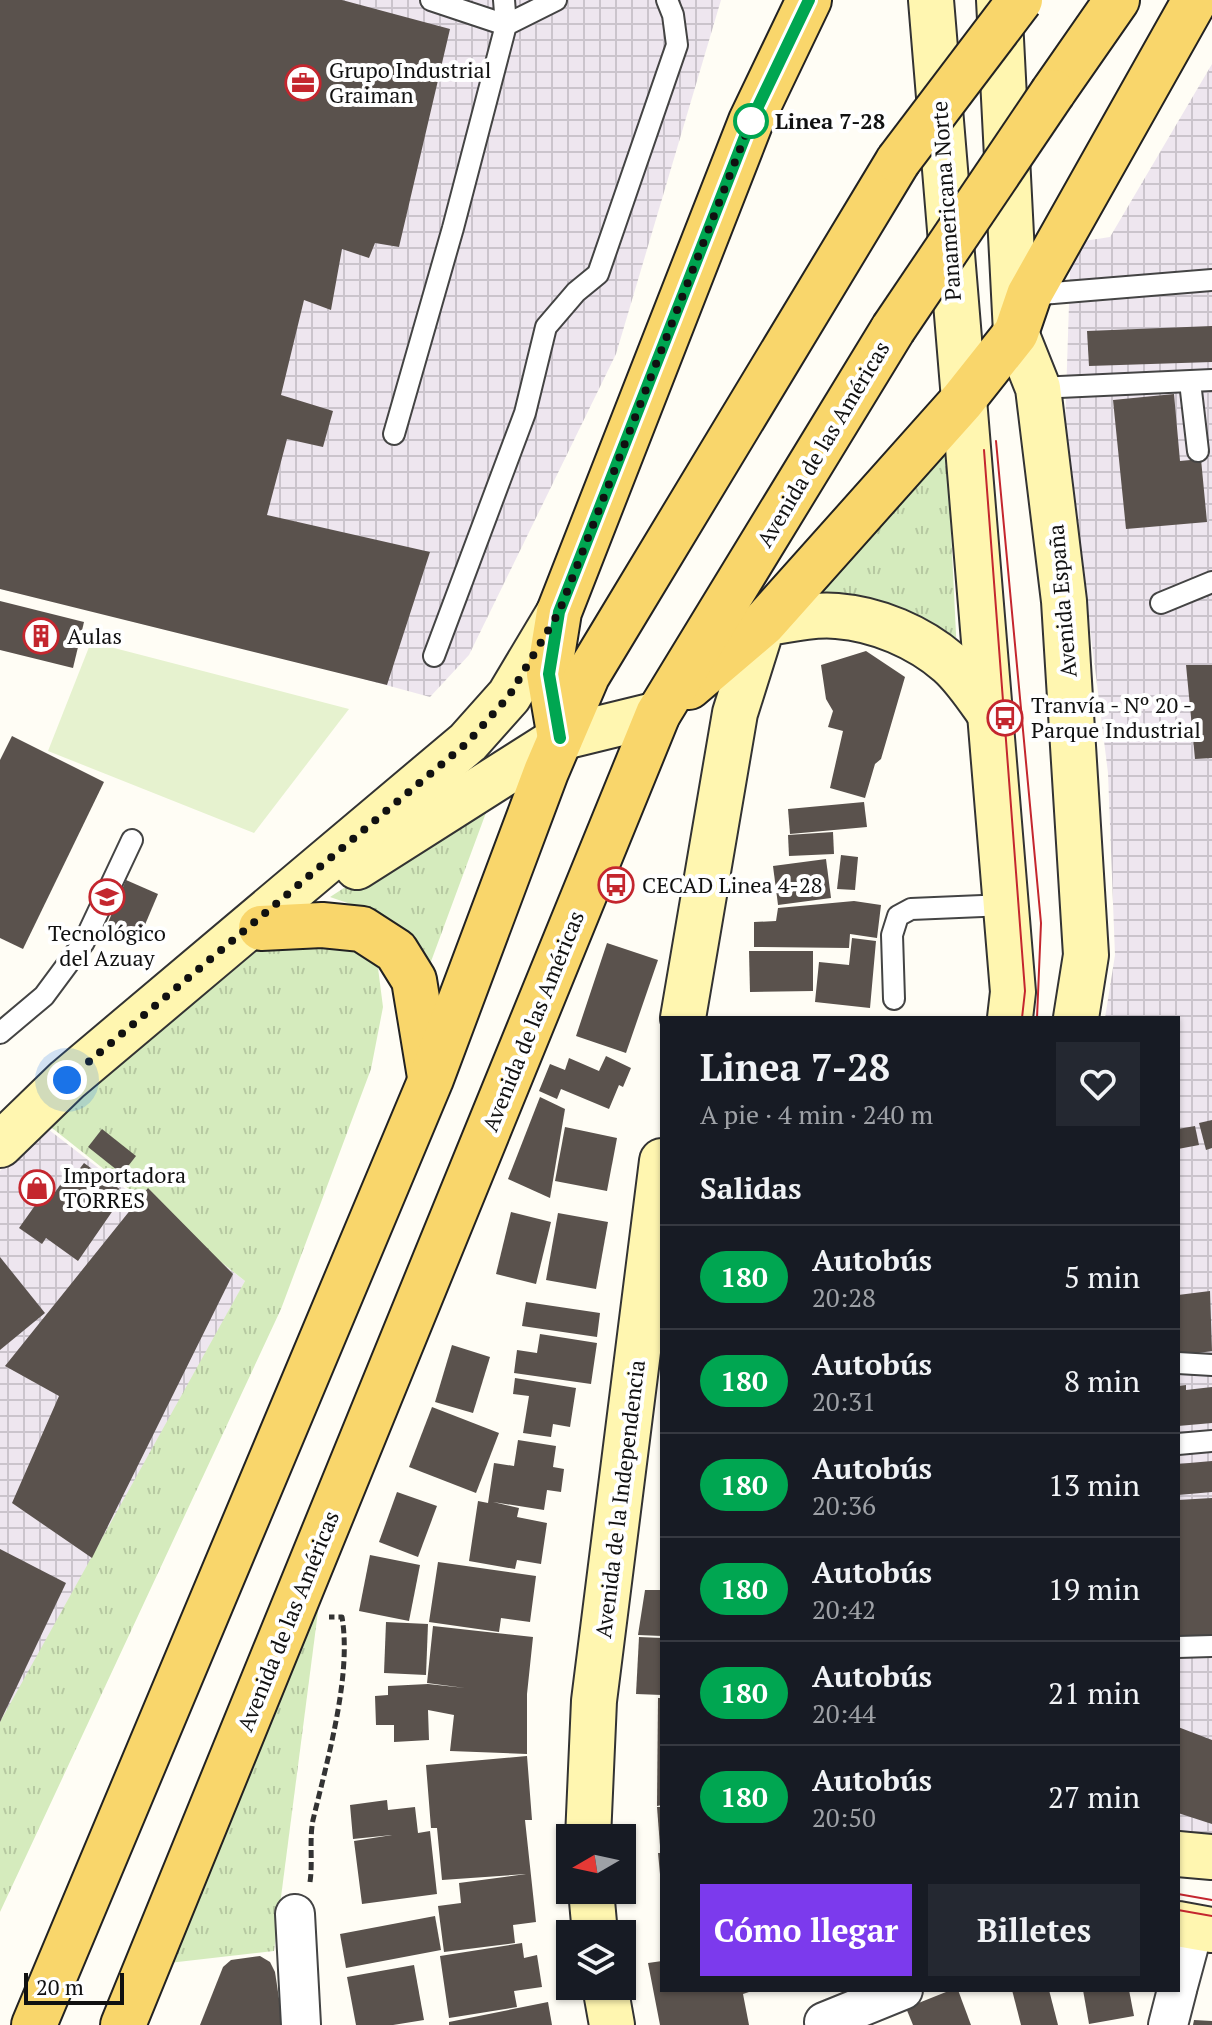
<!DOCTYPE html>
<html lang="es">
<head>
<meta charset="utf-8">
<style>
	body { margin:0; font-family:"PT Serif",serif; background:#242831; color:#f1f3f6; height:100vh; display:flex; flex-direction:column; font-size:30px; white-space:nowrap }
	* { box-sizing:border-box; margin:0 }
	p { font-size:26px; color:#9ea1a6 }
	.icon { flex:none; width:44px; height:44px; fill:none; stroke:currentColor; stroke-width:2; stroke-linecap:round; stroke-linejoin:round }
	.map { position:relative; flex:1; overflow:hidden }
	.side { position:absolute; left:660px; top:1016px; width:520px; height:976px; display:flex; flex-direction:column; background:#171b24; border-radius:0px; box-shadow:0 2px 6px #0004 }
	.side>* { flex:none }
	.badge { padding:0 16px; border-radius:26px; font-size:28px; line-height:52px }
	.needle { width:52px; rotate:261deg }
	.controls { position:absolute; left:556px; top:1824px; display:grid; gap:16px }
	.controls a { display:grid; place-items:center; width:80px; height:80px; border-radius:0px; background:#171b24; box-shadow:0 2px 6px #0004; font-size:40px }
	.scale { position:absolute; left:24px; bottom:20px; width:100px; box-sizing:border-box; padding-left:8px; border:4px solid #111; border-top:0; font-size:22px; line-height:28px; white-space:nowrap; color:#111; -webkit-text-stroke:6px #fff; paint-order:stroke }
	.you { position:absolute; width:40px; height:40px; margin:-20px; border:6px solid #fff; border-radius:50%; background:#1a73e8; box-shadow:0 0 0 12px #1a73e833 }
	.map>.badge { position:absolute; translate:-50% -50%; box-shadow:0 0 0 4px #fff }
	h2 { padding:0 40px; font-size:30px; line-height:72px }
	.round { display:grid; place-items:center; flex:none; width:84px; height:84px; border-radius:0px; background:#242831 }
	.overview { display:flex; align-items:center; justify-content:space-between; height:136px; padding:0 40px }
	h1 { font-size:38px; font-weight:800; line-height:60px }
	.cta { display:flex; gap:16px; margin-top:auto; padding:16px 40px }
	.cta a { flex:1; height:92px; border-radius:0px; background:#7c3aed; color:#fff; font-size:32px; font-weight:800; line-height:92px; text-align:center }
	.cta a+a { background:#242831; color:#f1f3f6 }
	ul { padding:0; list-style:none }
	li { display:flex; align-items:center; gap:24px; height:104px; padding:0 40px; border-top:2px solid #363941 }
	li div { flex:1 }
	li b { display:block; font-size:30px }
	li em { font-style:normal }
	li .badge { min-width:88px; font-weight:700; text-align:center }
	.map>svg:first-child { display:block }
</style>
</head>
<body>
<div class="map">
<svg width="1212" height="2025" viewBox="0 0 1212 2025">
	<defs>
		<pattern id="industrial-grid" width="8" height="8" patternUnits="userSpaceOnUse" patternTransform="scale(2)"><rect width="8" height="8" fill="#eee6ef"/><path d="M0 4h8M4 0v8" fill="none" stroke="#cbc4cc"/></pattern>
		<pattern id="grass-tufts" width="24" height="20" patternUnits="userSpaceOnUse" patternTransform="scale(2)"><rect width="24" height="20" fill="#d5ebbd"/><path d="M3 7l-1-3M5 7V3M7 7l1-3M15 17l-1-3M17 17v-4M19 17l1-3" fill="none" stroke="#b6c8a1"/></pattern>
	</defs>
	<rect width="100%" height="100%" fill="#fffdf5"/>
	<g fill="url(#industrial-grid)">
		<polygon points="0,0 721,0 616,354 469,655 430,697 327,669"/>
		<polygon points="1212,64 1212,1838 1178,1834 1178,1018 1105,1018 1115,955 1108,773 1065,427 1071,243 1110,237"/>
		<polygon points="44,1126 245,1281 0,1749 0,1171"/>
	</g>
	<g fill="url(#grass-tufts)">
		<polygon points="946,430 957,654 802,605"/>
		<polygon points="494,791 426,975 365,909 330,897"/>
		<polygon points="271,936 362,946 378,968 383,1007 371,1069 281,1309 0,1912 0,1722 245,1281 47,1124"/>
		<polygon points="327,1542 274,1951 160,1964"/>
	</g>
	<polygon fill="#e6f2cf" points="91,642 349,709 254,833 48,751"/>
	<g fill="#5a524d">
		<polygon points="0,0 342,0 450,29 399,247 375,243 369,258 342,249 331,310 304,300 281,395 333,411 323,447 287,439 267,515 430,552 387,685 0,589"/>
		<polygon points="1212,326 1212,362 1089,366 1087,331"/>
		<polygon points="1174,394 1180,461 1201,459 1207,522 1126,529 1113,400"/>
		<polygon points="0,601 84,622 73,668 0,650"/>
		<polygon points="866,651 905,677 881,759 875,764 865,798 830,788 843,731 828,727 833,711 826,699 821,665"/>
		<polygon points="1186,665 1212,665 1212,758 1195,759"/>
		<polygon points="12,736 104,782 23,949 0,938 0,760"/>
		<polygon points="864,802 867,827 790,834 788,809"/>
		<polygon points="833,832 834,854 789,856 788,835"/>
		<polygon points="841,855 858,857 855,890 837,889"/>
		<polygon points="826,859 831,898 778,905 773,866"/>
		<polygon points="126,880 158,894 136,946 104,932"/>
		<polygon points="854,901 881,905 877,938 850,934 849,948 754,947 754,922 776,921 778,908"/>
		<polygon points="852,938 876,941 870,1008 815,1002 819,962 849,965"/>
		<polygon points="607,943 658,960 626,1053 576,1036"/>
		<polygon points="749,951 813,951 813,991 750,992"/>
		<polygon points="606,1056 631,1068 623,1087 619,1085 609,1109 561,1089 557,1099 539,1091 550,1064 565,1070 569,1058 599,1071"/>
		<polygon points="540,1097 565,1109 550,1198 508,1179"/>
		<polygon points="1212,1120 1212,1148 1206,1150 1199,1123"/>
		<polygon points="1195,1126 1199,1145 1178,1149 1178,1129"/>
		<polygon points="565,1127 617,1138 607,1191 555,1181"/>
		<polygon points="102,1129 136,1156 122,1174 88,1147"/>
		<polygon points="84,1163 125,1193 78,1261 46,1238 42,1244 19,1228 41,1197 48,1202 63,1181 68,1184"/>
		<polygon points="148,1188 233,1274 92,1558 12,1503 59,1396 5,1366"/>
		<polygon points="511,1212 551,1222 536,1284 496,1274"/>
		<polygon points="558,1213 608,1222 596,1289 546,1280"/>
		<polygon points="0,1257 45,1313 0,1350"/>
		<polygon points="1210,1291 1212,1351 1178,1356 1178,1295"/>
		<polygon points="526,1302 600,1313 597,1337 522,1326"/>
		<polygon points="540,1334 597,1343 591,1384 514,1373 517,1350 537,1353"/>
		<polygon points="452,1345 490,1357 473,1413 435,1402"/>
		<polygon points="515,1378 576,1388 570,1427 553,1424 551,1437 523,1433 529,1396 513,1394"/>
		<polygon points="1186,1385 1186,1390 1212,1387 1212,1423 1178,1426 1178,1386"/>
		<polygon points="432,1407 499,1433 476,1493 409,1467"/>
		<polygon points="518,1440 556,1446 553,1467 564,1469 561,1492 547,1490 544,1510 493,1502 519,1508 517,1517 547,1523 541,1564 517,1560 515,1569 469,1561 478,1501 488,1503 494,1463 514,1466"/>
		<polygon points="1212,1461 1212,1492 1178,1495 1178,1464"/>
		<polygon points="397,1492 437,1506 418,1557 379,1542"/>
		<polygon points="1212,1498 1212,1639 1178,1642 1178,1500"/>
		<polygon points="0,1549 66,1583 0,1722"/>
		<polygon points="370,1555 420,1565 409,1621 359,1611"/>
		<polygon points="438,1562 536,1576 530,1622 501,1618 499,1632 429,1622"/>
		<polygon points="645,1590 662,1590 662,1636 638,1635"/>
		<polygon points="386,1622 428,1624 426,1675 384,1673"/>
		<polygon points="433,1626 533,1637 527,1694 527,1754 450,1751 454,1715 428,1710 429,1740 394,1742 394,1725 376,1725 375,1696 388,1695 388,1686 428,1684 465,1688 427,1683"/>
		<polygon points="639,1637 662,1638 662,1695 636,1694"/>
		<polygon points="658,1698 662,1698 662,1805 657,1806"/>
		<polygon points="1178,1727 1212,1740 1212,1824 1178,1813"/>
		<polygon points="527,1756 532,1820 525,1820 536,1922 513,1925 515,1943 444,1952 438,1906 461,1903 459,1883 526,1874 442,1880 437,1828 431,1828 426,1765"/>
		<polygon points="387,1800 388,1810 415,1807 418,1833 430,1831 437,1894 362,1904 354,1841 392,1835 353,1839 350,1805"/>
		<polygon points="657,1807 662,1807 662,1846 660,1846"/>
		<polygon points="658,1853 662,1853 662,1874 660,1874"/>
		<polygon points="435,1916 441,1950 346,1968 340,1934"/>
		<polygon points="522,1943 524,1958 537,1955 542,1987 514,1991 517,2007 449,2018 440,1956"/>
		<polygon points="260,1956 270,1962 275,1972 283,2025 200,2025 223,1967 231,1960"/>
		<polygon points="662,1961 662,1990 755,1990 743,1994 749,2025 660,2025 648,1963"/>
		<polygon points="414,1965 424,2020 393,2025 356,2025 347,1977"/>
		<polygon points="951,1990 958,1990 971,2025 913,2025 906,2008"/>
		<polygon points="1012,1990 1049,1990 1058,2025 1021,2025"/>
		<polygon points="1083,1990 1129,1990 1134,2016 1089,2024"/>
		<polygon points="548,2002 552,2025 449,2025 449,2022"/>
		<polygon points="1194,2020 1212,2021 1212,2025 1193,2025"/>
	</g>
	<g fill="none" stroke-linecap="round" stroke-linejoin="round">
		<defs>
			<g id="lane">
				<polyline points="431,0 506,25 504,0"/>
				<polyline points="1029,295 1212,280"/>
				<polyline points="1190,382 1198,451"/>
				<polyline points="1038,388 1212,380"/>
				<polyline points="394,434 453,228 506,25 556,0"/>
				<polyline points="1161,603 1212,582"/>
				<polyline points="434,656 525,413 546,327 576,292 598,274 677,45 673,15 667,0"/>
				<polyline points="894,999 892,935 898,916 911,909 1006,905"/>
				<polyline points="0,1033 44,996 84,942 132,840"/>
				<polyline points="1178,1363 1212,1365"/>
				<polyline points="1178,1444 1212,1441"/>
				<polyline points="1178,1647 1212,1646"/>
			</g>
			<g id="street">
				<polyline points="295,1914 301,2025"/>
				<polyline points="1178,1986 1194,1927"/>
				<polyline points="824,2022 903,1990"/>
				<polyline points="1168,2025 1177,1990"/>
			</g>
			<g id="secondary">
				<polyline points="931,0 1013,992 1010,1018"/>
				<polyline points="999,0 1016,333 1038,388 1064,601 1086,955 1076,1018"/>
				<polyline points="357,867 560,738 658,714"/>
				<path d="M683,1018L735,713L763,624C787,620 812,614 837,616C877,619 919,637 949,663C966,678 979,699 992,717"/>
				<polyline points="0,1145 67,1080 468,742 509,696 558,614"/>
				<polyline points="588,1838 594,1701 662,1161"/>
				<polyline points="1178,1854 1212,1857"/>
				<polyline points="591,1890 595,1934"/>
				<polyline points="1178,1924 1212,1930"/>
				<polyline points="605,1986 612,2025"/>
			</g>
			<g id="primary">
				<polyline points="1053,92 1117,0"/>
				<polyline points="689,687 763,624 962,401 1016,333 1029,295 1195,0"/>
				<polyline points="560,738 549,674 559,612 751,121 809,0"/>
				<polyline points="261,928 322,925 362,929 396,951 414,980 430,1077"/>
				<polyline points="34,2025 431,1079 546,772 587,676 898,161"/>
				<polyline points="123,2025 658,714 893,329"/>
			</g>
		</defs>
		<use href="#lane" stroke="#444" stroke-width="24"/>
		<use href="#street" stroke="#444" stroke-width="42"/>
		<use href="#secondary" stroke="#333" stroke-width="48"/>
		<use href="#primary" stroke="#222" stroke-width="48"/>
		<path stroke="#333" stroke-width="5" stroke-dasharray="8 4" stroke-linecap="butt" d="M310,1882C313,1862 309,1840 313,1820C327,1761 352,1676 342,1617H329"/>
		<use href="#lane" stroke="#fff" stroke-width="20"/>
		<use href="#street" stroke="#fff" stroke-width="38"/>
		<use href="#secondary" stroke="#fff6b0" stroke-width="44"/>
		<use href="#primary" stroke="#f9d66b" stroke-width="44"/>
		<g stroke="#c4262e" stroke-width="2">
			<polyline points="996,441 1041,923 1037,1018"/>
			<polyline points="984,450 1025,991 1022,1018"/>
			<polyline points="1178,1894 1212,1900"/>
			<polyline points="1178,1910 1212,1916"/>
		</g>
		<defs>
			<g id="primary-bridge">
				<polyline points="898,161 1020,0"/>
				<polyline points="893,329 1053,92"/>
			</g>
		</defs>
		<use href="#primary-bridge" stroke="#222" stroke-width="48" stroke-linecap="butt"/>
		<use href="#primary-bridge" stroke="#f9d66b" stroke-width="44"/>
	</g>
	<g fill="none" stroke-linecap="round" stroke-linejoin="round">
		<defs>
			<polyline id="line" points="560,738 549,674 559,612 751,121 809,0"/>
		</defs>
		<use href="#line" stroke="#fff" stroke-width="18"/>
		<use href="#line" stroke="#00a651" stroke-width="12"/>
		<polyline stroke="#111" stroke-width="8" stroke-dasharray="0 14.4" points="67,1080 468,742 509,696 559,612 751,121"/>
	</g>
	<defs>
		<symbol id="office-ring" viewBox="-11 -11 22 22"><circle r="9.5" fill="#fff" stroke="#c4262e" stroke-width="1.5"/><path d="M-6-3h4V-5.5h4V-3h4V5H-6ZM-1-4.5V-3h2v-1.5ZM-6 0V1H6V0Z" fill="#c4262e"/></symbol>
		<symbol id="building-ring" viewBox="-11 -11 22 22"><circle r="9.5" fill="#fff" stroke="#c4262e" stroke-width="1.5"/><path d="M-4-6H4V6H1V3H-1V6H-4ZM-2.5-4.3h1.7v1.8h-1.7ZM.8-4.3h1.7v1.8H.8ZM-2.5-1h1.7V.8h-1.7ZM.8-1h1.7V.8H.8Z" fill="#c4262e"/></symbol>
		<symbol id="bus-ring" viewBox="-11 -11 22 22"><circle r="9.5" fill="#fff" stroke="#c4262e" stroke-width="1.5"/><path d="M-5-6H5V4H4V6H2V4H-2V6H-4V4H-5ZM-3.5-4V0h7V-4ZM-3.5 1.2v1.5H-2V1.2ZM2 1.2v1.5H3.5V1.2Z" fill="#c4262e"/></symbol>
		<symbol id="university-ring" viewBox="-11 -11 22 22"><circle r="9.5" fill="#fff" stroke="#c4262e" stroke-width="1.5"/><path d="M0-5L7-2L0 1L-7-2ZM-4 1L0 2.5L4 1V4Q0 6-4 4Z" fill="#c4262e"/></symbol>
		<symbol id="shop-ring" viewBox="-11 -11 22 22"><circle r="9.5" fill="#fff" stroke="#c4262e" stroke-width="1.5"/><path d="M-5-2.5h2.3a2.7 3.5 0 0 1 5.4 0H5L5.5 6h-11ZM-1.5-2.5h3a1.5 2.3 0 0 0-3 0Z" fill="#c4262e"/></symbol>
	</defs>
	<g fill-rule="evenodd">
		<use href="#office-ring" x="283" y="63" width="40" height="40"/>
		<use href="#building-ring" x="21" y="616" width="40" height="40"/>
		<use href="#bus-ring" x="985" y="698" width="40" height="40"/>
		<use href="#bus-ring" x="596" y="865" width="40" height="40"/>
		<use href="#university-ring" x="87" y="877" width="40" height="40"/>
		<use href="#shop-ring" x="17" y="1168" width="40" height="40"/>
	</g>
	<circle fill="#fff" stroke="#00a651" stroke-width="4" cx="751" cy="121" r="16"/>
	<g text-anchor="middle" stroke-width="8" stroke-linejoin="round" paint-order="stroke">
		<g font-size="22" fill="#111" stroke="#fff" text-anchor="start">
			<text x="329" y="78">Grupo Industrial<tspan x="329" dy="25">Graiman</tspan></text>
			<text x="67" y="644">Aulas</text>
			<text x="1031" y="713">Tranvía - Nº 20 -<tspan x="1031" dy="25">Parque Industrial</tspan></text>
			<text x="642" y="893">CECAD Linea 4-28</text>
			<text x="107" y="941" text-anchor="middle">Tecnológico<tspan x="107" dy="25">del Azuay</tspan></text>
			<text x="63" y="1183">Importadora<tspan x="63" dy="25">TORRES</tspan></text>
		</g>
		<g font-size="22" font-weight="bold" fill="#111" stroke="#fff" text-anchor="start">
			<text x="775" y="129">Linea 7-28</text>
		</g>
		<g font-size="22" fill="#111" stroke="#fff">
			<text transform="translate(946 201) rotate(-94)" y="8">Panamericana Norte</text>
			<text transform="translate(823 444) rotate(-59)" y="8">Avenida de las Américas</text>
			<text transform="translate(1062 601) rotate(-95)" y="8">Avenida España</text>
			<text transform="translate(533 1021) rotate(-68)" y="8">Avenida de las Américas</text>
			<text transform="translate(620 1499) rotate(-83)" y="8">Avenida de la Independencia</text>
			<text transform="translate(288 1621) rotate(-68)" y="8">Avenida de las Américas</text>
		</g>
	</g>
</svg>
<div class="controls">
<a><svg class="needle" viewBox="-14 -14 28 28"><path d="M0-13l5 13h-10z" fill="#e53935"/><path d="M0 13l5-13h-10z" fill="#9ea1a6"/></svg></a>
<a><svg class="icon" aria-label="layers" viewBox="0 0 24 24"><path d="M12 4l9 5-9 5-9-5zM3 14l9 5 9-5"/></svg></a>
</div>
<div class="scale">20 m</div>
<div class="you" style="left:67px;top:1080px"></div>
<section class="side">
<div class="overview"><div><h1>Linea 7-28</h1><p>A pie · 4 min · 240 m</p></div><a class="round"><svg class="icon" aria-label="heart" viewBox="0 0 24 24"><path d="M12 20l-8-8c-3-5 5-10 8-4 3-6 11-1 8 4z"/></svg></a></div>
<h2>Salidas</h2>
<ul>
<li><span class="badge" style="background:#00a651;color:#fff">180</span><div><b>Autobús</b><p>20:28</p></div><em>5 min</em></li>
<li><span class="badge" style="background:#00a651;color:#fff">180</span><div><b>Autobús</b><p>20:31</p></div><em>8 min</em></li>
<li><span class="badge" style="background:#00a651;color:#fff">180</span><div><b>Autobús</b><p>20:36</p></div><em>13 min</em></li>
<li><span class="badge" style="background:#00a651;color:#fff">180</span><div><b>Autobús</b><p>20:42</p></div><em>19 min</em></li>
<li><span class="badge" style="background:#00a651;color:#fff">180</span><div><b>Autobús</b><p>20:44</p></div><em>21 min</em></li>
<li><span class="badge" style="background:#00a651;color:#fff">180</span><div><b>Autobús</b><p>20:50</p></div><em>27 min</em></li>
</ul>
<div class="cta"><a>Cómo llegar</a><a>Billetes</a></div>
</section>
</div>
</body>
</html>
